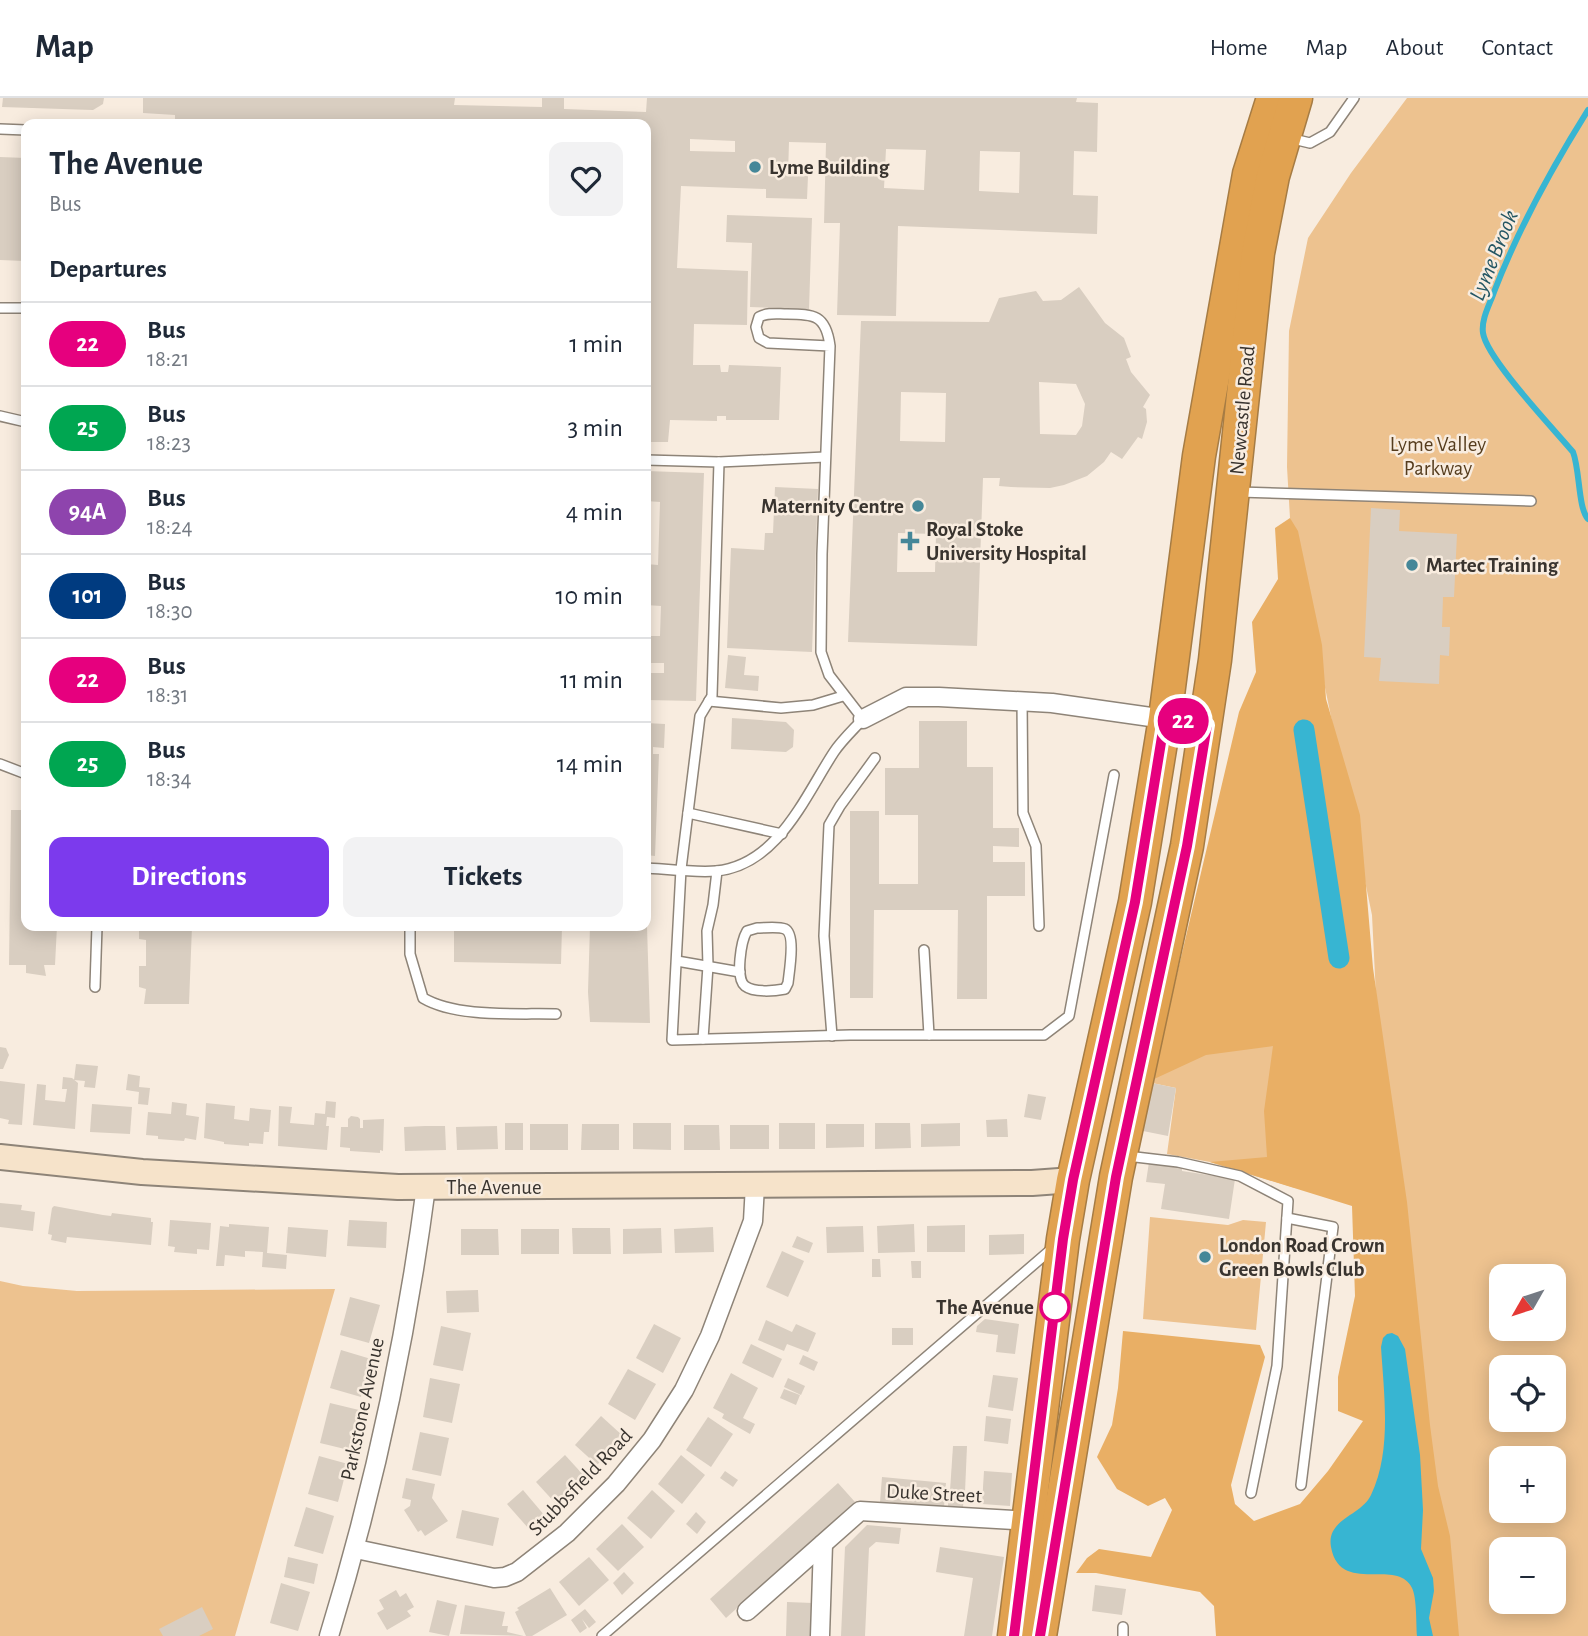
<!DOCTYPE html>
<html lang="en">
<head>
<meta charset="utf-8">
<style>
	body { margin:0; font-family:"Alegreya Sans",sans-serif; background:#f2f2f3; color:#1f2937; height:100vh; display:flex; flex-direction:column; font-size:26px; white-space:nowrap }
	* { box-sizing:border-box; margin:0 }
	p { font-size:23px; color:#747a83 }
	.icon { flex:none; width:38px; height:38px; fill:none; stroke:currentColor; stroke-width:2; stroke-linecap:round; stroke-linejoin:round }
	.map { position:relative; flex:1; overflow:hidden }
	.drawer { position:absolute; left:21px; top:21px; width:630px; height:812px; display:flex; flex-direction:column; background:#fff; border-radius:14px; box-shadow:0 4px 18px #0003 }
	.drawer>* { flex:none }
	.badge { padding:0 14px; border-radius:23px; font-size:24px; line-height:46px }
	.needle { width:46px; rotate:231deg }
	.buttons { position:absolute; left:1489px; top:1166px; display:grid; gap:14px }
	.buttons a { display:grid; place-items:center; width:77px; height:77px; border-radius:14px; background:#fff; box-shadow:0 4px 18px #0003; font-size:35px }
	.map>.badge { position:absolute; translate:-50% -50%; box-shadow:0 0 0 4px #fff }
	h2 { padding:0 28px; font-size:26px; line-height:63px }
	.round { display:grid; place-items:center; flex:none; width:74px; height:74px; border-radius:14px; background:#f2f2f3 }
	.head { display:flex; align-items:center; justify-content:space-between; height:119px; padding:0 28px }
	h1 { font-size:33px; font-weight:600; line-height:52px }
	.action { display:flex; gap:14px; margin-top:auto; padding:14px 28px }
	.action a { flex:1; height:80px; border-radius:14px; background:#7c3aed; color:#fff; font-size:28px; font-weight:600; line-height:80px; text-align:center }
	.action a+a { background:#f2f2f3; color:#1f2937 }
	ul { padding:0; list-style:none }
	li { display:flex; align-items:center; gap:21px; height:84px; padding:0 28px; border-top:2px solid #e0e1e3 }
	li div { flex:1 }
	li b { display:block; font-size:26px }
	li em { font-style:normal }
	li .badge { min-width:77px; font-weight:700; text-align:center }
	header { display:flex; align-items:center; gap:42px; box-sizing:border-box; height:98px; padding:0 35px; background:#fff; border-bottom:2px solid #e0e1e3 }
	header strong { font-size:33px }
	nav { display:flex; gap:38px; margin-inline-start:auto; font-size:24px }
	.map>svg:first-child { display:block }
</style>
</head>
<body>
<header>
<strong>Map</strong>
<nav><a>Home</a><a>Map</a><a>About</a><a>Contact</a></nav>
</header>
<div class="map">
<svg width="1588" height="1538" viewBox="0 0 1588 1538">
	<rect width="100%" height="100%" fill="#f8ecdf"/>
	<g fill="#edc28f" fill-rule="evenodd">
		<path d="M1407,0H1588V1538H1265L1374,1476L1387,1120L1372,817L1290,420L1287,369L1289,233L1308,140L1351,75ZM1502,1178H1554V1230H1502ZM1502,1269H1554V1321H1502ZM1502,1360H1554V1412H1502ZM1502,1451H1554V1503H1502Z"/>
		<polygon points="1293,930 1295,1090 1210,1064 1167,1056 1176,990 1152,985 1157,959"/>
		<polygon points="1150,1119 1228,1127 1243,1122 1266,1124 1256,1232 1143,1221"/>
		<polygon points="0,1183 23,1188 77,1193 335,1191 235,1538 0,1538"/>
	</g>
	<polygon fill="#e9af65" points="1290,420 1298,433 1322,547 1326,601 1360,717 1373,870 1407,1104 1430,1327 1438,1388 1450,1438 1459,1538 1216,1538 1214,1508 1200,1494 1096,1475 1076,1475 1087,1460 1099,1451 1151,1459 1172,1412 1165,1400 1148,1408 1117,1391 1097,1359 1112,1327 1118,1290 1123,1233 1260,1247 1265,1259 1231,1387 1235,1406 1254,1423 1300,1406 1328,1373 1363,1323 1338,1313 1338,1279 1355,1198 1352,1108 1210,1064 1267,1059 1264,1013 1273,948 1206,957 1152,982 1239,614 1256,574 1252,524 1278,481 1275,430"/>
	<path fill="#37b5d2" d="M1392,1235L1398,1238L1405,1251L1420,1357L1423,1412L1421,1451L1433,1480L1434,1493L1429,1520L1433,1538H1417C1416,1526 1417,1500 1412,1490C1397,1459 1340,1498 1331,1449C1326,1421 1361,1418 1371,1397C1392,1353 1384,1297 1381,1249L1383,1240L1387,1236Z"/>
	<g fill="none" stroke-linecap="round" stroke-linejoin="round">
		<path stroke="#37b5d2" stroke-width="6" d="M1588,12C1551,71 1519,129 1494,194C1490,206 1481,221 1483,235C1487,261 1553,330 1573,354C1580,372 1578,410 1588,421"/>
		<polyline stroke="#37b5d2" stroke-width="21" points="1304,632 1339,860"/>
	</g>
	<g fill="#d9cec1" fill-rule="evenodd">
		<polygon points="3,0 104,0 103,6 93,12 2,9"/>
		<path d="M143,0H455L454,7L542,9V0H564V11L646,14L647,0H1077L1076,4L1098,5L1097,54L1074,53L1073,97L1098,98L1097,136L898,128L896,218L837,217L840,125H824L826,45L789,44L788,77L808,78L807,101L766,100V91L681,88L677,170L748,173L747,227L694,226L693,267H720L721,274H728L729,267L781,269L779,322H726V318H717V323L670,322L668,344H646V26H175V17L143,15ZM690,41L735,43V54L690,53ZM886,51L926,52L924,92L884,90ZM980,53L1020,54L1019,95L979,93Z"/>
		<polygon points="0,59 26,60 24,163 0,162"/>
		<polygon points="727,117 812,120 809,211 750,209 752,145 726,144"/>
		<path d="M1079,189L1105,225L1124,240L1131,259L1126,261L1131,274L1150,297L1143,309L1146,311L1147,324L1142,341L1138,339L1122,361L1111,354L1104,364L1087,378L1064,387L1050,390L1011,389L999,388L1000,380H983L977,548L848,544L861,223L989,224L999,200L1036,193L1043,203L1061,202ZM1039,284L1076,286L1085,306L1082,328L1076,337L1040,336ZM901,294L946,295L945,344L900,343ZM898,435L936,436L935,474H897Z"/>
		<polygon points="646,373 704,375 696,603 646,602 646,575 664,575 664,565 646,565 646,538 660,538 661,508 646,507 646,466 658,467 660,404 646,403"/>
		<polygon points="775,389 818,391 812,554 727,550 731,450 764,452 765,435 773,435"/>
		<polygon points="1371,410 1400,412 1399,433 1457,436 1454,499 1443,499 1442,529 1450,529 1449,558 1440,557 1439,586 1379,583 1381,560 1364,559"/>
		<polygon points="728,557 746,559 744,577 759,578 758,593 725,590"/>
		<polygon points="732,620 786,624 794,632 793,649 786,654 731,651"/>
		<polygon points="919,623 967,623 967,669 993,669 993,730 1019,730 1019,749 993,748 993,764 1025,764 1025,798 987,798 987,901 957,901 958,812 874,812 873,900 850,900 850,713 879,713 879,786 918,786 918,717 885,717 885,670 919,670"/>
		<polygon points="646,625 665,626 664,650 653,649 653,656 659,656 655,758 646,757"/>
		<polygon points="11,712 26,712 26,828 57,828 55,867 44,867 46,878 26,875 26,867 9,867"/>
		<polygon points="139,828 192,828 189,906 144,906 146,891 139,889 139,868 146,868 146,842 139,841"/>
		<polygon points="454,828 562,828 561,866 454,864"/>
		<polygon points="590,828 647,828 650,925 590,924 588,894"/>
		<polygon points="0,949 6,950 9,957 3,971 0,971"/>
		<polygon points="76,966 98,968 95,990 84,989 85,983 74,982"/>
		<polygon points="128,976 140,978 139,989 150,990 148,1007 138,1006 139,994 126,992"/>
		<polygon points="63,979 72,980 78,985 75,1031 33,1027 37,986 46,987 45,1002 65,1004 67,991 62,991"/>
		<polygon points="0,983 25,986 22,1027 8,1026 9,1022 0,1020"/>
		<polygon points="1152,985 1176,990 1168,1038 1143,1033"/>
		<polygon points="1028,996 1046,999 1041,1022 1024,1019"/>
		<polygon points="326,1003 336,1004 335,1020 327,1019 326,1028 329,1028 327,1052 278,1048 279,1008 292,1009 290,1025 314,1027 315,1015 325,1016"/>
		<polygon points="172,1004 187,1006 186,1017 199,1019 196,1042 185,1040 184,1043 158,1041 158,1038 146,1037 148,1014 171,1016"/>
		<polygon points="206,1005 235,1008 234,1021 249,1023 250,1010 271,1012 269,1034 264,1034 263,1046 249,1045 249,1048 224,1046 224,1044 204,1040"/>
		<polygon points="92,1006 132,1009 130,1036 90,1034"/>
		<polygon points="351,1018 358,1019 360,1021 360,1030 363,1030 363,1022 384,1021 383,1053 380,1052 380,1055 350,1053 350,1050 340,1049 341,1029 348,1029 348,1021"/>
		<polygon points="1007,1021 1008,1039 987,1039 986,1022"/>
		<rect x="505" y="1025" width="18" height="27"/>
		<polygon points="633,1025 671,1025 671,1052 633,1051"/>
		<rect x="779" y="1025" width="36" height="26"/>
		<polygon points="875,1025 910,1025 911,1050 875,1051"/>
		<polygon points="960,1025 960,1048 921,1049 921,1026"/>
		<rect x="530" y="1026" width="38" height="26"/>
		<polygon points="582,1026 619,1026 619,1052 581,1052"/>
		<polygon points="826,1026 864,1026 864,1049 826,1050"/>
		<polygon points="684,1027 719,1027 720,1052 684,1052"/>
		<rect x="730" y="1027" width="39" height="24"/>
		<polygon points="425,1028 445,1028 446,1052 405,1053 404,1029"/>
		<polygon points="497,1028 498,1051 457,1052 456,1029"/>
		<polygon points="1149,1064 1182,1069 1182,1073 1235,1081 1229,1121 1161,1111 1165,1086 1146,1084"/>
		<polygon points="0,1105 22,1107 21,1112 35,1114 33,1133 0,1129"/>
		<polygon points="54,1108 103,1117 111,1118 112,1115 151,1120 151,1124 153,1124 151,1147 67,1139 66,1145 51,1142 52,1137 48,1136 52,1110"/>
		<polygon points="170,1122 211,1125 209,1152 197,1151 197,1156 174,1154 175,1149 168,1148"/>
		<polygon points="349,1122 387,1124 386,1150 347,1148"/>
		<polygon points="229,1126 269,1129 267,1155 287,1157 286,1171 262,1169 263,1154 245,1153 245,1159 225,1157 224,1168 216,1168 220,1128 229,1129"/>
		<polygon points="914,1126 915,1154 878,1155 877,1128"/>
		<polygon points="965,1127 965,1154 927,1154 927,1128"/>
		<polygon points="863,1128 864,1154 827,1155 826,1129"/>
		<polygon points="288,1129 328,1132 326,1159 286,1155"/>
		<polygon points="713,1129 714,1154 675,1155 674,1131"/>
		<polygon points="572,1130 610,1130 611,1156 573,1156"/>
		<polygon points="661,1130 662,1155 623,1156 623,1131"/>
		<polygon points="461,1131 498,1131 499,1157 461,1157"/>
		<rect x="521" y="1131" width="38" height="25"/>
		<polygon points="1024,1136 1024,1156 989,1157 989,1137"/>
		<polygon points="797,1138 813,1145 809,1155 792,1149"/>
		<polygon points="782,1153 804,1163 788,1199 766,1189"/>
		<polygon points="872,1161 880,1161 881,1179 872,1179"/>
		<polygon points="911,1163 921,1163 921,1180 912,1180"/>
		<polygon points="478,1192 479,1214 447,1215 446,1193"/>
		<polygon points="350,1199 380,1207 369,1245 340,1237"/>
		<polygon points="985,1221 1019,1226 1015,1256 996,1254 998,1237 976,1234 977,1228"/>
		<polygon points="766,1222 792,1234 796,1226 816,1235 808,1254 787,1246 784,1253 758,1242"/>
		<polygon points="654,1226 681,1240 663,1275 636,1260"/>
		<polygon points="441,1228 471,1235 463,1273 433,1267"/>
		<rect x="892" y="1230" width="21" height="17"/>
		<polygon points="751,1246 782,1261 773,1280 742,1265"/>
		<polygon points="341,1252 371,1261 361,1299 330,1290"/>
		<polygon points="803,1257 818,1264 814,1273 799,1266"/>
		<polygon points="628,1271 656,1286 635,1322 608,1306"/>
		<polygon points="731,1275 758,1290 743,1320 755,1326 750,1336 722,1320 724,1316 713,1310"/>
		<polygon points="993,1277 1018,1280 1013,1313 988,1309"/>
		<polygon points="430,1280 460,1286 452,1325 423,1319"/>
		<polygon points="788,1280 805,1288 801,1297 784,1289"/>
		<polygon points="784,1291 800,1297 796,1307 780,1300"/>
		<polygon points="330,1305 359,1312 349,1352 320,1345"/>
		<polygon points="601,1318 623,1338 597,1367 575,1347"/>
		<polygon points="986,1318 1011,1321 1008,1346 984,1343"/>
		<polygon points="708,1319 733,1336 711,1369 686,1352"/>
		<polygon points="420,1334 449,1340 441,1378 412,1372"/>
		<polygon points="953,1348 967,1348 965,1394 950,1393"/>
		<polygon points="565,1357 586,1380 557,1407 536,1384"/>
		<polygon points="681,1357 705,1377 682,1406 658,1386"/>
		<polygon points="319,1358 348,1366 338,1404 308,1396"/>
		<polygon points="725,1373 738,1382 733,1389 720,1380"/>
		<polygon points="984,1373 1012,1375 1010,1408 982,1406"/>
		<polygon points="882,1379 946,1385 944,1409 880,1404"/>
		<polygon points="406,1380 435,1386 432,1400 448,1423 425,1438 421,1432 418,1434 404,1412 410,1408 411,1402 402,1400"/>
		<polygon points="838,1385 855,1404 726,1520 710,1501"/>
		<polygon points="523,1392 545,1418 529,1431 507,1406"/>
		<polygon points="652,1392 675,1413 651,1441 627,1420"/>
		<polygon points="949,1395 964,1396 963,1409 948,1408"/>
		<polygon points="306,1409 334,1418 323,1456 294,1448"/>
		<polygon points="462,1412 499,1420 493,1448 456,1440"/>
		<polygon points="696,1414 706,1424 697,1436 686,1426"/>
		<polygon points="622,1426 644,1449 618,1473 596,1451"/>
		<polygon points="867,1427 901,1430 899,1446 876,1444 869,1450 865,1538 841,1538 845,1449"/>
		<polygon points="940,1449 1004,1459 992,1538 964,1538 973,1480 936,1474"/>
		<polygon points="288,1459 318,1466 314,1486 284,1479"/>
		<polygon points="589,1459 609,1482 579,1508 559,1484"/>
		<polygon points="624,1474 634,1485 622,1497 613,1485"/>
		<polygon points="281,1485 310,1494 298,1533 270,1525"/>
		<polygon points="1095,1487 1126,1491 1122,1517 1092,1513"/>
		<polygon points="550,1490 567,1517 532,1538 526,1538 515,1514 519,1512 517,1510"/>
		<polygon points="396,1492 400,1499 406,1495 414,1509 407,1513 411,1518 387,1532 377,1515 384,1511 379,1502"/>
		<polygon points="437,1502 457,1507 449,1538 429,1534"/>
		<polygon points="787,1504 813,1505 812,1538 786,1538"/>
		<polygon points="465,1507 505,1514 502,1528 508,1528 507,1534 524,1538 460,1536"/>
		<polygon points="202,1509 213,1531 199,1538 163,1538 159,1531"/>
		<polygon points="585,1511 596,1524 589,1530 582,1521 587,1530 580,1535 571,1522"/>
	</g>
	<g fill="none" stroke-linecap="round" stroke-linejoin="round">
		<defs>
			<g id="lane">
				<polyline points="0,31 26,32"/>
				<polyline points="1289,40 1310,45 1330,34 1354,0"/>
				<polyline points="0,210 26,210"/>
				<polyline points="0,318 26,324"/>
				<polyline points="646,362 719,364 825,359"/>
				<polyline points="719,364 712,598 700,618 681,771 672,942 850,937 1044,937 1069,918 1114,677"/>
				<polyline points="1239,394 1531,403"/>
				<polyline points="1022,602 1023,715 1036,748 1039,828"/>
				<polyline points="709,603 781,610 813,607 843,598"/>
				<polyline points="0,666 26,676"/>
				<polyline points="688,715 782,736"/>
				<path d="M646,770C665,771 698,775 716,773C778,767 805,698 834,654C842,642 853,632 863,621L829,577L821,554L822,456L830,248C826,217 814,216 787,216C777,216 768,214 759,219L756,229L759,240L768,245L830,248"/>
				<path d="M410,828V856L423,900C457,920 517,915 556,916"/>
				<path d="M757,830C765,830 778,828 785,831C796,836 789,875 788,885L785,891C775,893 754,895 745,888C735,880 741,843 747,833Z"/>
				<polyline points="924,852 929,937"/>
				<polyline points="677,863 740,874"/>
				<polyline points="95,889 97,828"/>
				<polyline points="832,938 824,838 829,727 840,708 875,660"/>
				<polyline points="703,941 708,868 707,833 713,807 717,773"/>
				<polyline points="1127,1058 1178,1064 1240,1078 1288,1103 1277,1268 1251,1395"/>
				<polyline points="1287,1120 1333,1129 1301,1387"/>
				<polyline points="602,1538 1054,1149"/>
				<polyline points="1123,1538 1123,1529"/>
			</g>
			<g id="street">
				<polyline points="863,621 906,599 939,599 1052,605 1207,627"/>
				<polyline points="356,1451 494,1480 505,1479 517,1474 567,1435 616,1386 652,1342 684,1292 710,1238 753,1123 755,1087"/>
				<polyline points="747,1513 860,1413 1029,1423"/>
				<path d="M329,1538C374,1392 406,1241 426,1089"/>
				<polyline points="820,1538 823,1446"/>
			</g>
			<polyline id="secondary" points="0,1059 142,1074 398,1089 1032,1085 1073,1082"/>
			<g id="highway">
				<polyline points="1014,1538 1063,1141 1073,1082 1135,804 1165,620 1199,358 1249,76 1273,0"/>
				<polyline points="1040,1538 1116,1079 1187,748 1215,562 1258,155 1273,78 1296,0"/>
			</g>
		</defs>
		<use href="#lane" stroke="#8e8478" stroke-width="12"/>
		<use href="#street" stroke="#8e8478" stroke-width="21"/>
		<use href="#secondary" stroke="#8e8478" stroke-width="28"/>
		<use href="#highway" stroke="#a67c44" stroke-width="35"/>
		<use href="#lane" stroke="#fff" stroke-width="9"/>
		<use href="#street" stroke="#fff" stroke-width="18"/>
		<use href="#secondary" stroke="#f6e3ca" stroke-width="24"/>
		<use href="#highway" stroke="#e1a250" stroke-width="32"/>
	</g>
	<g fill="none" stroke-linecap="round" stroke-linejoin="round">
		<defs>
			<polyline id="line" points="1014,1538 1063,1141 1073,1082 1135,804 1165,620 1207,627 1187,748 1116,1079 1040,1538"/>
		</defs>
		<use href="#line" stroke="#fff" stroke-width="16"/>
		<use href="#line" stroke="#e6007e" stroke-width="10"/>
	</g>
	<g fill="#458798" stroke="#f8ecdf" stroke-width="2.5">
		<circle cx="755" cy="69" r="7"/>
		<circle cx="918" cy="408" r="7"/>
		<path d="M906.5 432.5h7v7h7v7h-7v7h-7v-7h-7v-7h7z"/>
		<circle cx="1412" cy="467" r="7"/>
		<circle cx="1205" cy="1159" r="7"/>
	</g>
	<circle fill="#fff" stroke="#e6007e" stroke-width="3.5" cx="1055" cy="1209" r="14"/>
	<g text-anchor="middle" stroke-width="5" stroke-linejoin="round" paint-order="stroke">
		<g font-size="21" font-weight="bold" fill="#39342f" stroke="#f8ecdf" text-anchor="start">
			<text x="769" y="76">Lyme Building</text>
			<text x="904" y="415" text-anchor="end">Maternity Centre</text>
			<text x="926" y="438">Royal Stoke<tspan x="926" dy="24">University Hospital</tspan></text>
			<text x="1426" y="474">Martec Training</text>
			<text x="1219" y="1154">London Road Crown<tspan x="1219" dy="24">Green Bowls Club</tspan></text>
		</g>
		<g font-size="21" fill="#39342f" stroke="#f8ecdf">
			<text transform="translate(1242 312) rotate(-85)" y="7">Newcastle Road</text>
			<text x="494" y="1096">The Avenue</text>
			<text transform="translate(362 1311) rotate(-78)" y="7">Parkstone Avenue</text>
			<text transform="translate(580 1384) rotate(-46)" y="7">Stubbsfield Road</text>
			<text transform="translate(934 1395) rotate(3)" y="7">Duke Street</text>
		</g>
		<g font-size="21" fill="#563d1e" stroke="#f8ecdf">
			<text x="1438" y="353">Lyme Valley<tspan x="1438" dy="24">Parkway</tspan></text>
		</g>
		<g font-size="21" font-weight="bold" fill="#39342f" stroke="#f8ecdf" text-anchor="end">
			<text x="1034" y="1216">The Avenue</text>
		</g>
		<g font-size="23" font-style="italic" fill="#255764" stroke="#f8ecdf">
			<text transform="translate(1493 157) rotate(-68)" y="8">Lyme Brook</text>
		</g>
	</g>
</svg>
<div class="buttons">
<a><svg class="needle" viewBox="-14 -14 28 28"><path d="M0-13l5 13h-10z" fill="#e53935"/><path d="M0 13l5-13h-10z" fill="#747a83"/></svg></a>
<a><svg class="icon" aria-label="locate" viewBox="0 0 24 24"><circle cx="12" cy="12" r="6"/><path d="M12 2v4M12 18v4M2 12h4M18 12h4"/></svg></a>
<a>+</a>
<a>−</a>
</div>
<b class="badge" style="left:1183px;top:623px;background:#e6007e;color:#fff">22</b>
<section class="drawer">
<div class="head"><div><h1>The Avenue</h1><p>Bus</p></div><a class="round"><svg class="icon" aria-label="heart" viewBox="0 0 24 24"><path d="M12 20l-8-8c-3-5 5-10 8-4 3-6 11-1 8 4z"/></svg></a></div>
<h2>Departures</h2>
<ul>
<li><span class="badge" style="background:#e6007e;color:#fff">22</span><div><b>Bus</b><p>18:21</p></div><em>1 min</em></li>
<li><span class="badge" style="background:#00a651;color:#fff">25</span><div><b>Bus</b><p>18:23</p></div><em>3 min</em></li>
<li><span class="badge" style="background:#8e44ad;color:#fff">94A</span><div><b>Bus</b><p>18:24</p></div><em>4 min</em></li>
<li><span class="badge" style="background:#003b80;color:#fff">101</span><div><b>Bus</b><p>18:30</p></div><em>10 min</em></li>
<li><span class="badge" style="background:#e6007e;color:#fff">22</span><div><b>Bus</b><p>18:31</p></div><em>11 min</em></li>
<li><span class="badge" style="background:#00a651;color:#fff">25</span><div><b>Bus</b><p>18:34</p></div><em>14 min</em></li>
</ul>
<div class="action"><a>Directions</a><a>Tickets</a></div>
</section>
</div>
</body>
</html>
